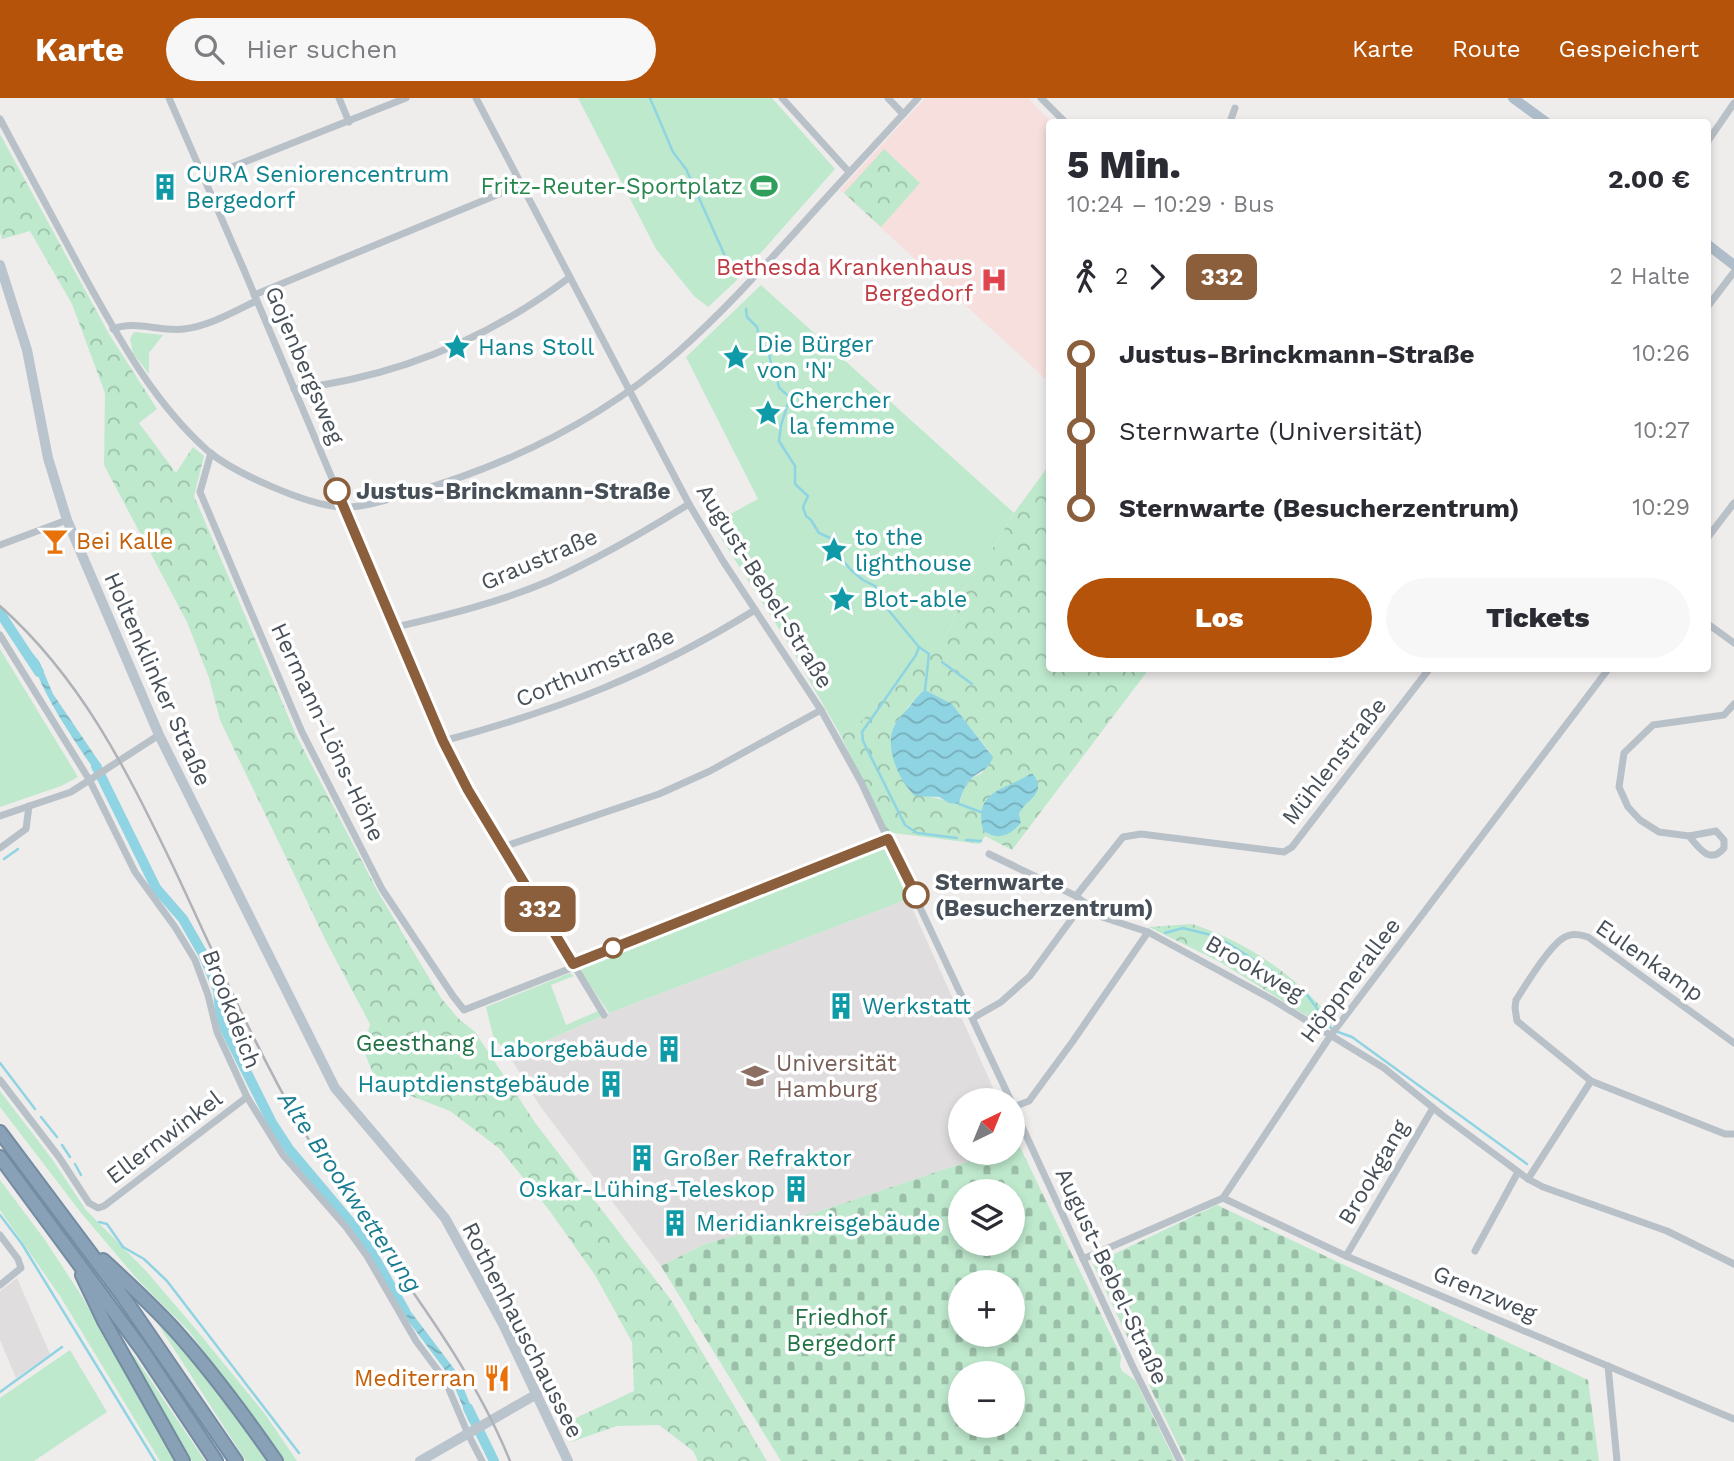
<!DOCTYPE html>
<html lang="de">
<head>
<meta charset="utf-8">
<style>
	body { margin:0; font-family:"Work Sans",sans-serif; background:#f7f7f7; color:#2b2b33; height:100vh; display:flex; flex-direction:column; font-size:26px; white-space:nowrap }
	* { box-sizing:border-box; margin:0 }
	p { font-size:23px; color:#7c7c81 }
	.icon { flex:none; width:38px; height:38px; fill:none; stroke:currentColor; stroke-width:2; stroke-linecap:round; stroke-linejoin:round }
	.map { position:relative; flex:1; overflow:hidden }
	.drawer { position:absolute; left:1046px; top:21px; width:665px; height:553px; display:flex; flex-direction:column; background:#fff; border-radius:7px; box-shadow:0 4px 10px #0003 }
	.drawer>* { flex:none }
	.badge { padding:0 14px; border-radius:10px; font-size:24px; line-height:46px }
	.needle { width:46px; rotate:43deg }
	.fabs { position:absolute; left:948px; top:990px; display:grid; gap:14px }
	.fabs a { display:grid; place-items:center; width:77px; height:77px; border-radius:50%; background:#fff; box-shadow:0 4px 10px #0003; font-size:35px }
	.map>.badge { position:absolute; translate:-50% -50%; box-shadow:0 0 0 4px #fff }
	.legs { display:flex; align-items:center; gap:10px; height:77px; padding:0 21px; font-size:23px }
	.legs p { margin-inline-start:auto }
	.overview { display:flex; align-items:center; justify-content:space-between; height:119px; padding:0 21px }
	h1 { font-size:38px; font-weight:800; line-height:52px }
	.action { display:flex; gap:14px; margin-top:auto; padding:14px 21px }
	.action a { flex:1; height:80px; border-radius:42px; background:#b45309; color:#fff; font-size:28px; font-weight:800; line-height:80px; text-align:center }
	.action a+a { background:#f7f7f7; color:#2b2b33 }
	ul { padding:0 21px; list-style:none }
	li { display:flex; align-items:center; gap:24px; height:77px; font-size:26px }
	li i { display:grid; place-items:center; width:10px; height:100%; margin:0 9px; background:currentColor }
	li i::after { content:''; width:18px; height:18px; margin:-9px; border:5px solid; border-radius:50%; background:#fff }
	li p { margin-inline-start:auto }
	li:first-child i { background:linear-gradient(#0000 50%,currentColor 0) }
	li:last-child i { background:linear-gradient(currentColor 50%,#0000 0) }
	header { display:flex; align-items:center; gap:42px; box-sizing:border-box; height:98px; padding:0 35px; background:#b45309; color:#fff }
	header strong { font-size:33px }
	nav { display:flex; gap:38px; margin-inline-start:auto; font-size:24px }
	.search { width:490px; height:63px; background:#f7f7f7; display:flex; align-items:center; gap:18px; box-sizing:border-box; padding:0 24px; border-radius:38px; color:#7c7c81; font-size:26px }
	.map>svg:first-child { display:block }
</style>
</head>
<body>
<header>
<strong>Karte</strong>
<div class="search"><svg class="icon" aria-label="search" viewBox="0 0 24 24"><circle cx="10" cy="10" r="6"/><path d="M15 15l6 6"/></svg>Hier suchen</div>
<nav><a>Karte</a><a>Route</a><a>Gespeichert</a></nav>
</header>
<div class="map">
<svg width="1734" height="1363" viewBox="0 0 1734 1363">
	<defs>
		<pattern id="forest-crowns" width="20" height="18" patternUnits="userSpaceOnUse" patternTransform="scale(1.75)"><rect width="20" height="18" fill="#bee9cd"/><path d="M2 6a3 3 0 1 1 6 0M12 15a3 3 0 1 1 6 0" fill="none" stroke="#9cbfa9"/></pattern>
		<pattern id="cemetery-stones" width="16" height="16" patternUnits="userSpaceOnUse" patternTransform="scale(1.75)"><rect width="16" height="16" fill="#bee9cd"/><path d="M2 7V4a2 2 0 0 1 4 0v3zM10 15v-3a2 2 0 0 1 4 0v3z" fill="#9cbfa9"/></pattern>
		<pattern id="water-waves" width="16" height="10" patternUnits="userSpaceOnUse" patternTransform="scale(1.75)"><rect width="16" height="10" fill="#8fd4e2"/><path d="M0 5q4-4 8 0t8 0" fill="none" stroke="#77aeba"/></pattern>
	</defs>
	<rect width="100%" height="100%" fill="#efecec"/>
	<g fill="#e0ddde">
		<polygon points="908,801 999,1003 961,1003 961,1055 993,1055 817,1114 705,1146 661,1168 540,1008 510,959 609,915"/>
		<polygon points="17,1180 50,1256 16,1280 0,1242 0,1193"/>
	</g>
	<polygon fill="#f7dfde" points="925,0 1028,0 1051,24 1050,285 840,92"/>
	<g fill="#bee9cd">
		<polygon points="578,0 772,0 835,71 735,184 708,209 694,198 656,151"/>
		<polygon points="761,187 1014,415 993,450 956,503 954,522 943,542 933,551 918,556 892,591 856,629 840,636 788,545 712,426 758,401 686,259"/>
		<polygon points="134,234 163,237 149,255 149,276 133,255 130,241"/>
		<polygon points="0,551 78,679 61,688 0,709"/>
		<polygon points="883,747 908,801 609,915 581,874 583,868"/>
		<polygon points="570,875 574,878 551,887 566,927 598,913 602,918 510,959 493,938 486,909"/>
		<polygon points="0,993 52,1061 86,1112 147,1174 194,1229 265,1316 297,1363 283,1363 189,1233 138,1182 82,1116 0,1009"/>
		<polygon points="0,1082 45,1142 81,1197 175,1363 160,1363 60,1198 0,1112"/>
		<polygon points="154,1220 240,1320 267,1363 246,1363"/>
		<polygon points="127,1251 135,1259 205,1363 192,1363"/>
		<polygon points="70,1252 107,1314 34,1363 0,1363 0,1300"/>
	</g>
	<g fill="url(#forest-crowns)" fill-rule="evenodd">
		<polygon points="0,36 109,236 157,311 139,325 176,375 193,349 204,358 194,398 297,639 378,794 441,900 459,921 475,934 536,1026 671,1202 767,1363 698,1363 693,1353 659,1327 617,1328 571,1344 563,1326 634,1293 632,1244 595,1177 549,1112 500,1051 450,1013 401,994 373,975 364,953 370,926 328,847 220,622 209,580 187,524 104,367 105,295 72,206 30,133 2,141 0,134"/>
		<polygon points="884,51 920,85 881,129 844,95"/>
		<path d="M1050,366V570L1149,571L1012,752L985,738L980,746L886,734L840,636L856,629L892,591L918,556L933,551L943,542L954,522L956,503L993,450L1014,415ZM925,592L952,607L990,654L982,675L970,681L963,692L960,704C947,705 924,696 909,693L895,664L892,651L894,627L919,596ZM1030,676L1029,704L1022,709L1019,716L1021,724C1010,734 1004,740 988,736L1021,682Z"/>
		<path d="M1192,826C1250,845 1294,877 1334,923L1328,931L1220,864L1149,829Z"/>
	</g>
	<g fill="url(#cemetery-stones)" fill-rule="evenodd">
		<path d="M1019,1047L1121,1258L1120,1268L1122,1273L1135,1282L1175,1363H781L661,1168L705,1146L817,1114L993,1055H1013V1049ZM961,1094H1013V1146H961ZM961,1185H1013V1237H961ZM961,1276H1013V1328H961Z"/>
		<polygon points="1217,1107 1588,1282 1599,1363 1186,1363 1149,1287 1157,1273 1157,1260 1148,1250 1130,1244 1093,1166"/>
	</g>
	<g fill="url(#water-waves)">
		<path d="M28,550L39,563L53,596L102,668L95,673C68,633 41,595 28,550Z"/>
		<path d="M925,592L952,606L993,659C989,673 976,674 968,684C963,691 961,699 959,706L949,705L939,699L915,698C900,684 885,652 893,631C896,622 904,615 910,608C915,602 918,596 925,592Z"/>
		<path d="M1030,676H1033C1048,696 1026,701 1019,716L1021,724C1012,737 997,744 983,732C973,692 1006,692 1030,676Z"/>
		<polygon points="399,1198 458,1276 476,1321 469,1324 451,1280 397,1208"/>
	</g>
	<g fill="none" stroke-linecap="round" stroke-linejoin="round">
		<g stroke="#8fd4e2" stroke-width="2.5">
			<polyline points="650,0 673,54 686,71 734,178"/>
			<path d="M746,211L747,219L757,229L760,242L769,255L772,272L778,276C776,290 780,291 790,299L781,327L779,343L795,368V386L808,398L803,409L806,418L811,422L819,435L830,440L840,459L851,472L863,482L875,488L880,502L919,549L916,557L862,634L863,643L905,727L917,735L957,740"/>
			<polyline points="919,549 929,556 925,592"/>
			<polyline points="942,564 972,586"/>
			<polyline points="959,706 981,714"/>
			<polyline points="966,742 981,743"/>
			<polyline points="4,761 18,751"/>
			<polyline points="1165,835 1183,830 1215,838 1229,846 1305,894 1331,930"/>
			<polyline points="1338,934 1352,939 1527,1066"/>
			<polyline points="0,965 35,1011"/>
			<polyline points="41,1019 57,1039"/>
			<polyline points="62,1047 70,1059"/>
			<polyline points="75,1066 81,1077"/>
			<polyline points="0,1117 22,1146 155,1363"/>
			<polyline points="99,1124 107,1126 123,1149 144,1161 167,1183 299,1355"/>
			<polyline points="0,1294 62,1249"/>
		</g>
		<g stroke="#8fd4e2" stroke-width="10">
			<polyline points="0,515 39,574"/>
			<polyline points="96,668 156,790 183,821 203,856 218,892 220,915 225,931 272,1025 289,1051 352,1126 372,1155 405,1213"/>
			<polyline points="468,1310 494,1363"/>
		</g>
		<defs>
			<g id="motorway">
				<polyline points="0,1034 124,1200 236,1363"/>
				<polyline points="0,1059 143,1253 216,1363"/>
				<path d="M103,1162C127,1184 151,1206 173,1230C211,1272 244,1317 276,1363"/>
				<polyline points="82,1177 104,1223 183,1363"/>
			</g>
		</defs>
		<use href="#motorway" stroke="#748ca2" stroke-width="16"/>
		<g stroke="#b9c1c8" stroke-width="7">
			<polyline points="169,0 244,172 443,643 468,692 604,917"/>
			<polyline points="339,0 349,24"/>
			<polyline points="476,0 689,406 723,463 821,612 861,684 1011,1003"/>
			<polyline points="782,0 849,74"/>
			<polyline points="888,0 903,16"/>
			<polyline points="1041,0 1065,24"/>
			<path d="M0,21C27,72 54,122 81,172C117,237 152,303 208,353C234,375 309,408 342,409C362,410 385,402 404,397C504,369 600,323 678,254C721,216 759,174 798,131C837,87 878,44 918,0"/>
			<polyline points="1230,24 1235,10"/>
			<polyline points="1708,43 1734,5"/>
			<polyline points="204,80 406,0"/>
			<polyline points="254,197 521,87"/>
			<polyline points="1708,208 1734,174"/>
			<path d="M113,231C136,222 159,234 184,231C209,228 233,214 256,203"/>
			<path d="M294,291C397,279 487,242 570,179"/>
			<polyline points="211,355 200,394 302,634 382,791 453,898 464,912 574,869"/>
			<polyline points="1708,439 1734,405"/>
			<polyline points="0,447 67,422"/>
			<polyline points="1708,526 1734,545"/>
			<path d="M396,529C448,517 500,504 549,483C597,461 644,434 689,406"/>
			<polyline points="0,537 90,683 135,774 175,829 195,862 208,897 217,934 247,999 283,1057 346,1129 367,1158 416,1243 445,1282 468,1336 482,1363"/>
			<path d="M443,643C559,612 652,576 755,512"/>
			<polyline points="0,718 71,694 159,637"/>
			<path d="M1689,738C1699,750 1710,767 1724,750V742L1716,733L1689,738L1659,734L1640,722L1628,709L1619,689L1624,655L1653,627L1724,617L1734,606"/>
			<polyline points="503,749 659,696 710,673 821,612"/>
			<polyline points="0,750 26,731 29,708"/>
			<polyline points="989,756 1076,798 1102,819 1148,834 1273,902 1384,970 1442,1017 1528,1081 1543,1089 1667,1133 1734,1166"/>
			<polyline points="1076,798 1123,739 1141,736 1284,754 1292,749 1430,570"/>
			<polyline points="1148,834 1073,943 1029,1003 1013,1009 1133,1269 1180,1363"/>
			<polyline points="573,866 888,741"/>
			<polyline points="973,920 1001,904 1030,878 1084,804"/>
			<path d="M1734,945L1588,839C1581,837 1574,835 1567,838C1551,844 1526,887 1516,902L1515,910L1517,923L1591,983L1725,1036H1734"/>
			<polyline points="0,982 59,1059 89,1105 98,1110 104,1108 247,999"/>
			<polyline points="1528,1081 1591,983"/>
			<polyline points="1223,1100 1346,1158 1734,1321"/>
			<polyline points="0,1137 18,1161 21,1170 0,1187"/>
			<polyline points="1475,1153 1518,1074"/>
			<polyline points="1346,1158 1433,1010"/>
			<polyline points="1083,1161 1223,1100 1331,937 1609,570"/>
			<polyline points="1608,1268 1617,1363"/>
		</g>
		<g stroke="#bac4cd" stroke-width="10">
			<polyline points="0,167 27,252 48,360 67,422 159,637 335,990 445,1120 503,1226 568,1363"/>
			<polyline points="420,1363 537,1296"/>
		</g>
		<g stroke="#aebdc9" stroke-width="10">
			<polyline points="1513,0 1546,24"/>
			<polyline points="1708,147 1734,167"/>
		</g>
		<use href="#motorway" stroke="#89a1b7" stroke-width="12"/>
		<path stroke="#afb2b6" stroke-width="2.5" d="M0,508C81,580 126,671 172,766C213,853 252,943 300,1027C367,1141 460,1240 510,1363"/>
	</g>
	<g fill="none" stroke-linecap="round" stroke-linejoin="round">
		<defs>
			<polyline id="line-1" points="337,393 443,643 468,692 573,866 888,741 916,797"/>
		</defs>
		<use href="#line-1" stroke="#fff" stroke-width="16"/>
		<use href="#line-1" stroke="#8b5e3c" stroke-width="10"/>
	</g>
	<defs>
		<symbol id="stadium-bare" viewBox="-9 -9 18 18"><path d="M0-5a6.5 5 0 1 0 0 10a6.5 5 0 1 0 0-10ZM-3.5-1.8h7v3.6h-7Z" fill="#2e9e5b" stroke="#fff" stroke-width="2.5" paint-order="stroke"/></symbol>
		<symbol id="building-bare" viewBox="-9 -9 18 18"><path d="M-4-6H4V6H1V3H-1V6H-4ZM-2.5-4.3h1.7v1.8h-1.7ZM.8-4.3h1.7v1.8H.8ZM-2.5-1h1.7V.8h-1.7ZM.8-1h1.7V.8H.8Z" fill="#0f9aa8" stroke="#fff" stroke-width="2.5" paint-order="stroke"/></symbol>
		<symbol id="hospital-bare" viewBox="-9 -9 18 18"><path d="M-5-5h3v3.5h4V-5h3V5h-3V1.5h-4V5h-3Z" fill="#e0444e" stroke="#fff" stroke-width="2.5" paint-order="stroke"/></symbol>
		<symbol id="sight-bare" viewBox="-9 -9 18 18"><path d="M0-6L1.8-2.2L6-1.7L2.9 1.2L3.7 5.4L0 3.3L-3.7 5.4L-2.9 1.2L-6-1.7L-1.8-2.2Z" fill="#0f9aa8" stroke="#fff" stroke-width="2.5" paint-order="stroke"/></symbol>
		<symbol id="bar-bare" viewBox="-9 -9 18 18"><path d="M-6-5H6L.8 .8V4.5H3.5V6h-7V4.5H-.8V.8Z" fill="#e8710a" stroke="#fff" stroke-width="2.5" paint-order="stroke"/></symbol>
		<symbol id="university-bare" viewBox="-9 -9 18 18"><path d="M0-5L7-2L0 1L-7-2ZM-4 1L0 2.5L4 1V4Q0 6-4 4Z" fill="#8d6e63" stroke="#fff" stroke-width="2.5" paint-order="stroke"/></symbol>
		<symbol id="restaurant-bare" viewBox="-9 -9 18 18"><path d="M-5-6h1v4h1v-4h1v4h1v-4h1v5L-1.5 .5V6h-2V.5L-5-1ZM5-6V6H3V1.5H1.5Q1.5-4 5-6Z" fill="#e8710a" stroke="#fff" stroke-width="2.5" paint-order="stroke"/></symbol>
	</defs>
	<g fill-rule="evenodd">
		<use href="#stadium-bare" x="745" y="69" width="38" height="38"/>
		<use href="#building-bare" x="146" y="70" width="38" height="38"/>
		<use href="#hospital-bare" x="975" y="163" width="38" height="38"/>
		<use href="#sight-bare" x="438" y="230" width="38" height="38"/>
		<use href="#sight-bare" x="717" y="240" width="38" height="38"/>
		<use href="#sight-bare" x="749" y="296" width="38" height="38"/>
		<use href="#bar-bare" x="36" y="424" width="38" height="38"/>
		<use href="#sight-bare" x="815" y="433" width="38" height="38"/>
		<use href="#sight-bare" x="823" y="482" width="38" height="38"/>
		<use href="#building-bare" x="822" y="889" width="38" height="38"/>
		<use href="#building-bare" x="650" y="932" width="38" height="38"/>
		<use href="#university-bare" x="736" y="959" width="38" height="38"/>
		<use href="#building-bare" x="592" y="967" width="38" height="38"/>
		<use href="#building-bare" x="623" y="1041" width="38" height="38"/>
		<use href="#building-bare" x="777" y="1072" width="38" height="38"/>
		<use href="#building-bare" x="656" y="1106" width="38" height="38"/>
		<use href="#restaurant-bare" x="478" y="1261" width="38" height="38"/>
	</g>
	<g fill="#fff" stroke="#8b5e3c" stroke-width="3.5">
		<circle cx="337" cy="393" r="12"/>
		<circle cx="916" cy="797" r="12"/>
		<circle cx="613" cy="850" r="9"/>
	</g>
	<g text-anchor="middle" stroke-width="7" stroke-linejoin="round" paint-order="stroke">
		<g font-size="23" fill="#0d838f" stroke="#fff" text-anchor="start">
			<text x="186" y="84">CURA Seniorencentrum<tspan x="186" dy="26">Bergedorf</tspan></text>
			<text x="757" y="254">Die Bürger<tspan x="757" dy="26">von 'N'</tspan></text>
			<text x="478" y="257">Hans Stoll</text>
			<text x="789" y="310">Chercher<tspan x="789" dy="26">la femme</tspan></text>
			<text x="855" y="447">to the<tspan x="855" dy="26">lighthouse</tspan></text>
			<text x="863" y="509">Blot-able</text>
			<text x="862" y="916">Werkstatt</text>
			<text x="648" y="959" text-anchor="end">Laborgebäude</text>
			<text x="590" y="994" text-anchor="end">Hauptdienstgebäude</text>
			<text x="663" y="1068">Großer Refraktor</text>
			<text x="775" y="1099" text-anchor="end">Oskar-Lühing-Teleskop</text>
			<text x="696" y="1133">Meridiankreisgebäude</text>
		</g>
		<g font-size="23" fill="#27864d" stroke="#fff" text-anchor="end">
			<text x="743" y="96">Fritz-Reuter-Sportplatz</text>
		</g>
		<g font-size="23" fill="#be3a42" stroke="#fff" text-anchor="end">
			<text x="973" y="177">Bethesda Krankenhaus<tspan x="973" dy="26">Bergedorf</tspan></text>
		</g>
		<g font-size="23" fill="#475058" stroke="#fff">
			<text transform="translate(305 267) rotate(67)" y="8">Gojenbergsweg</text>
			<text transform="translate(539 461) rotate(-23)" y="8">Graustraße</text>
			<text transform="translate(765 488) rotate(58)" y="8">August-Bebel-Straße</text>
			<text transform="translate(595 569) rotate(-23)" y="8">Corthumstraße</text>
			<text transform="translate(158 581) rotate(66)" y="8">Holtenklinker Straße</text>
			<text transform="translate(328 634) rotate(65)" y="8">Hermann-Löns-Höhe</text>
			<text transform="translate(1334 663) rotate(-52)" y="8">Mühlenstraße</text>
			<text transform="translate(1650 862) rotate(35)" y="8">Eulenkamp</text>
			<text transform="translate(1255 870) rotate(30)" y="8">Brookweg</text>
			<text transform="translate(1350 882) rotate(-53)" y="8">Höppnerallee</text>
			<text transform="translate(232 911) rotate(69)" y="8">Brookdeich</text>
			<text transform="translate(164 1039) rotate(-37)" y="8">Ellernwinkel</text>
			<text transform="translate(1373 1074) rotate(-60)" y="8">Brookgang</text>
			<text transform="translate(1112 1178) rotate(65)" y="8">August-Bebel-Straße</text>
			<text transform="translate(1485 1195) rotate(23)" y="8">Grenzweg</text>
			<text transform="translate(523 1232) rotate(63)" y="8">Rothenhauschaussee</text>
		</g>
		<g font-size="23" font-weight="bold" fill="#475058" stroke="#fff" text-anchor="start">
			<text x="356" y="401">Justus-Brinckmann-Straße</text>
			<text x="935" y="792">Sternwarte<tspan x="935" dy="26">(Besucherzentrum)</tspan></text>
		</g>
		<g font-size="23" fill="#c56008" stroke="#fff" text-anchor="start">
			<text x="76" y="451">Bei Kalle</text>
			<text x="476" y="1288" text-anchor="end">Mediterran</text>
		</g>
		<g font-size="23" fill="#207144" stroke="#fff">
			<text x="415" y="953">Geesthang</text>
			<text x="841" y="1227">Friedhof<tspan x="841" dy="26">Bergedorf</tspan></text>
		</g>
		<g font-size="23" fill="#785e54" stroke="#fff" text-anchor="start">
			<text x="776" y="973">Universität<tspan x="776" dy="26">Hamburg</tspan></text>
		</g>
		<g font-size="24" font-style="italic" fill="#1a7c90" stroke="#fff">
			<text transform="translate(350 1094) rotate(56)" y="8">Alte Brookwetterung</text>
		</g>
	</g>
</svg>
<div class="fabs">
<a><svg class="needle" viewBox="-14 -14 28 28"><path d="M0-13l5 13h-10z" fill="#e53935"/><path d="M0 13l5-13h-10z" fill="#7c7c81"/></svg></a>
<a><svg class="icon" aria-label="layers" viewBox="0 0 24 24"><path d="M12 4l9 5-9 5-9-5zM3 14l9 5 9-5"/></svg></a>
<a>+</a>
<a>−</a>
</div>
<b class="badge" style="left:540px;top:811px;background:#8b5e3c;color:#fff">332</b>
<section class="drawer">
<div class="overview"><div><h1>5 Min.</h1><p>10:24 – 10:29 · Bus</p></div><b>2.00 €</b></div>
<div class="legs"><svg class="icon" aria-label="walk" viewBox="0 0 24 24"><circle cx="13" cy="4" r="2"/><path d="M13 8l-2 6 4 7M11 14l-3 7M7 12l3-4h3l4 4"/></svg>2<svg class="icon" aria-label="forward" viewBox="0 0 24 24"><path d="M9 5l7 7-7 7"/></svg><b class="badge" style="background:#8b5e3c;color:#fff">332</b><p>2 Halte</p></div>
<ul>
<li><i style="color:#8b5e3c"></i><b>Justus-Brinckmann-Straße</b><p>10:26</p></li>
<li><i style="color:#8b5e3c"></i><span>Sternwarte (Universität)</span><p>10:27</p></li>
<li><i style="color:#8b5e3c"></i><b>Sternwarte (Besucherzentrum)</b><p>10:29</p></li>
</ul>
<div class="action"><a>Los</a><a>Tickets</a></div>
</section>
</div>
</body>
</html>
